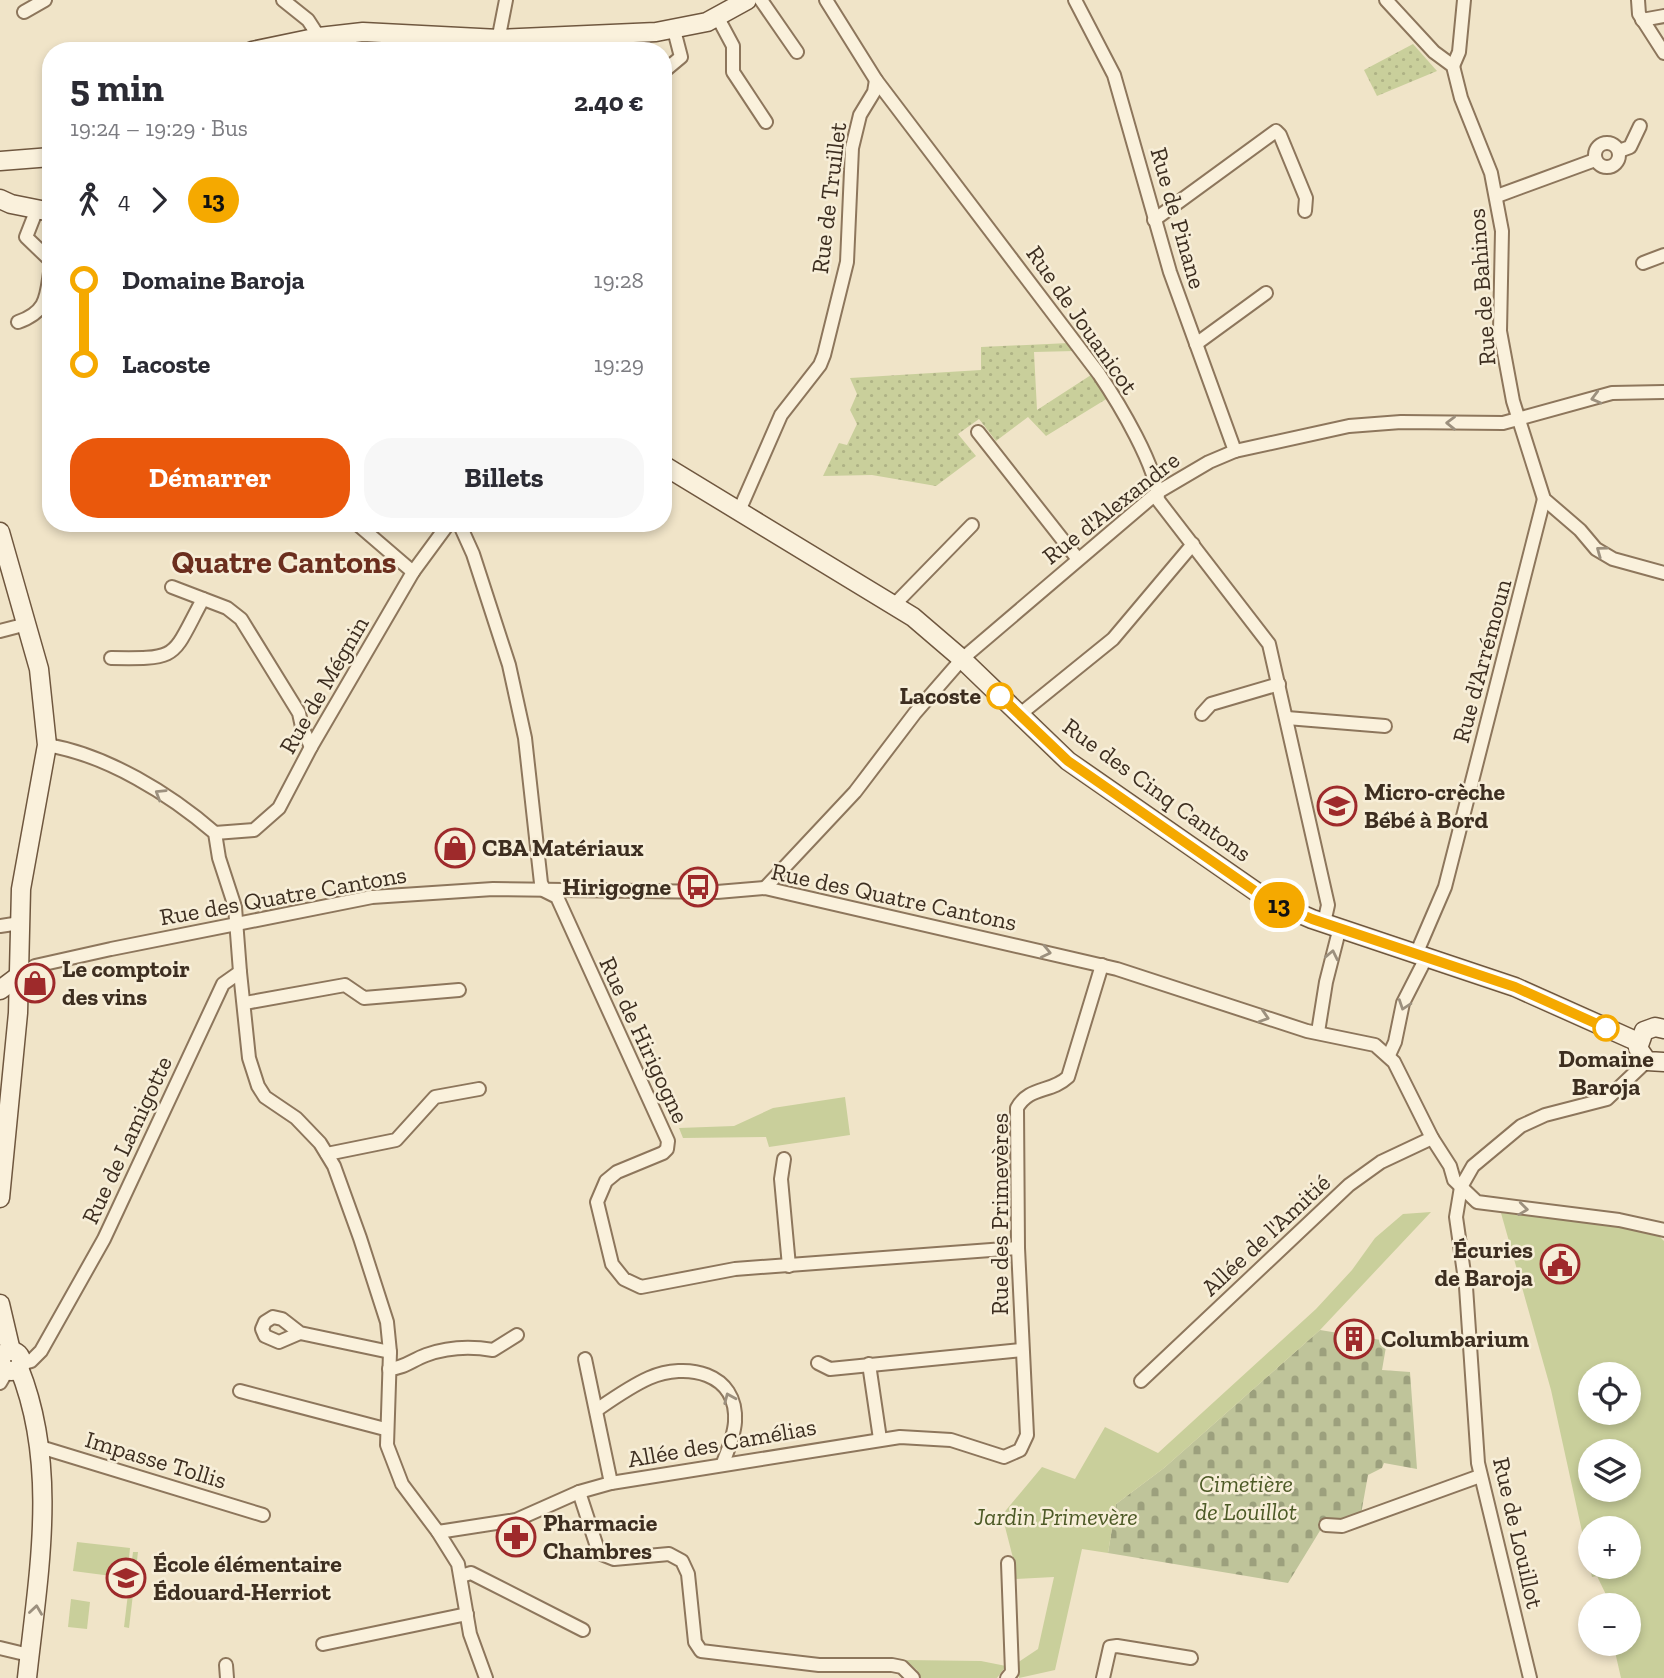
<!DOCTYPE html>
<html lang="fr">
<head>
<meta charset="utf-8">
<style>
	body { margin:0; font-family:"Zilla Slab",serif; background:#f7f7f7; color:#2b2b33; height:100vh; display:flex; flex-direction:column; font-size:26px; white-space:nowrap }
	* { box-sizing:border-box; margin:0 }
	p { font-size:23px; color:#7c7c81 }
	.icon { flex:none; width:38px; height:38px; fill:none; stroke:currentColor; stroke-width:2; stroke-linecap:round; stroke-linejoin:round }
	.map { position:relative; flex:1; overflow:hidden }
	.panel { position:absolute; left:42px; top:42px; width:630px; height:490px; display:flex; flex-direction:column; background:#fff; border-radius:28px; box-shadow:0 4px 10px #0003 }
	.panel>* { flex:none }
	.badge { padding:0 14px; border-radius:23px; font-size:24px; line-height:46px }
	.buttons { position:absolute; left:1578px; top:1362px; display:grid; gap:14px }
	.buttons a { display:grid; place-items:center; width:63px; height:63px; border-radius:50%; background:#fff; box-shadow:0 4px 10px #0003; font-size:35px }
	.map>.badge { position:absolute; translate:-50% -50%; box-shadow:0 0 0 4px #fff }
	.legs { display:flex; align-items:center; gap:10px; height:77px; padding:0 28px; font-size:23px }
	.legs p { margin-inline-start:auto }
	.overview { display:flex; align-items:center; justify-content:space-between; height:119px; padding:0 28px }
	h1 { font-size:38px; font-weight:700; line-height:52px }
	.primary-button { display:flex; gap:14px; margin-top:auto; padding:14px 28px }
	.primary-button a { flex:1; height:80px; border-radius:28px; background:#ea580c; color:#fff; font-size:28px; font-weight:700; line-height:80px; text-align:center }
	.primary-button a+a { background:#f7f7f7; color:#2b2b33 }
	ul { padding:0 28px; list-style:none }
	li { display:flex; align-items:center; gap:24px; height:84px; font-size:26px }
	li i { display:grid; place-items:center; width:10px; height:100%; margin:0 9px; background:currentColor }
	li i::after { content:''; width:18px; height:18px; margin:-9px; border:5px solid; border-radius:50%; background:#fff }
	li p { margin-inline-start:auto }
	li:first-child i { background:linear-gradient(#0000 50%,currentColor 0) }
	li:last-child i { background:linear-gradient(currentColor 50%,#0000 0) }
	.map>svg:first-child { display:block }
</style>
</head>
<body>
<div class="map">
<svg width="1664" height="1678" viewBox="0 0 1664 1678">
	<defs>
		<pattern id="grass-dots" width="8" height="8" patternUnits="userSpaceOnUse" patternTransform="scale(1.75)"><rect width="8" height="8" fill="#c9cf9b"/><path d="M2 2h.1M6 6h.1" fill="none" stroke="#aeb285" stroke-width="1.8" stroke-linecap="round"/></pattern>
		<pattern id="cemetery-stones" width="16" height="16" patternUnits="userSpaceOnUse" patternTransform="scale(1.75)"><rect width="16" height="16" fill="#bfc49a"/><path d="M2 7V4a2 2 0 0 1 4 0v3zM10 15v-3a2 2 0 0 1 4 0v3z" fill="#9ca07d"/></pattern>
	</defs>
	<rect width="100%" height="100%" fill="#f0e4c8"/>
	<g fill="url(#grass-dots)">
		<polygon points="1413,44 1437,71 1377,96 1364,70"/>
		<polygon points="1069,343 1075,351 1034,352 1037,410 1091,375 1108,398 1046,436 1028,417 996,441 979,419 958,434 976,456 936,486 872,475 823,476 839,443 847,445 857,424 850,410 857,394 850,378 981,370 981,347"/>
	</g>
	<polygon fill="url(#cemetery-stones)" points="1320,1330 1387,1341 1382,1370 1410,1372 1417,1469 1384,1463 1382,1468 1368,1475 1361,1514 1340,1520 1323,1518 1321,1529 1288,1583 1108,1553 1116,1504 1164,1468"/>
	<g fill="#c9cf9b" fill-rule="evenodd">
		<polygon points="845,1097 850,1135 769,1147 766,1137 683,1138 679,1128 734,1126 773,1108"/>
		<polygon points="1431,1212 1320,1330 1164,1468 1116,1504 1108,1553 1082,1549 1055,1670 1019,1678 1017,1663 1038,1649 1054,1577 1014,1579 1013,1558 1002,1515 1042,1467 1075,1479 1105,1427 1158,1453 1316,1309 1352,1270 1375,1238 1403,1214"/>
		<path d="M1501,1213L1640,1227L1656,1233L1664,1241V1678H1621L1613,1643H1629V1605H1611L1597,1576L1592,1577L1551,1390ZM1591,1374H1629V1412H1591ZM1591,1451H1629V1489H1591ZM1591,1528H1629V1566H1591Z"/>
		<polygon points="77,1542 130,1548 127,1578 73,1571"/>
		<polygon points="133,1552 138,1552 129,1628 124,1627"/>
		<polygon points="71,1599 90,1602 87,1629 68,1627"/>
		<polygon points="905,1660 981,1661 1006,1666 997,1678 919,1678 917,1670"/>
	</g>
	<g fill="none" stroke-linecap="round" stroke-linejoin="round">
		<defs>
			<g id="street">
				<polyline points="283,0 308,20 319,37"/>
				<polyline points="761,0 797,52"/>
				<path d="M826,0L876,80L1099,374C1118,402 1158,468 1158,500L1269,644L1328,905L1324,923"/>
				<polyline points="1075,0 1114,75 1170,272 1235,451"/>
				<polyline points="1386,0 1434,52 1453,66 1461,98 1491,173 1502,231 1500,331 1513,401 1544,499 1580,530 1596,549 1613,559 1664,573"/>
				<polyline points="1638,0 1639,14 1664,53"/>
				<polyline points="24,12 45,0"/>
				<polyline points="718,18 733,46 733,72 766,122"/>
				<polyline points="1642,20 1664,16"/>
				<polyline points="496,51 506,0"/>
				<polyline points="1453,66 1459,52 1464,0"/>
				<polyline points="663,72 681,57 674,30"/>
				<circle cx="1607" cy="155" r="12"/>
				<polyline points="1619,151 1630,147 1640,126"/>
				<polyline points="1497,196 1595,160"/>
				<polyline points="37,209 26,237 51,261"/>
				<polyline points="1154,220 1276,131 1280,135 1306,198 1305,211"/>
				<polyline points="1643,263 1664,255"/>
				<path d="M18,322C49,311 46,295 51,266"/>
				<polyline points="1196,344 1266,293"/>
				<polyline points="978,432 1077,558"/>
				<polyline points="739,511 781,415 820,365 824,355 847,262 852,148 860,115 874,92 876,80"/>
				<polyline points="356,523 413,572"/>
				<polyline points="459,523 473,554 509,665 525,738 541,883 545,891 557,897 668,1141 667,1149 663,1153 617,1172 606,1181 597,1202 612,1264 624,1279 641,1287 735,1269 1018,1248"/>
				<polyline points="172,587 227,608 241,619 299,713 302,727 311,747"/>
				<polyline points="894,605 972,525"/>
				<polyline points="0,631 27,624"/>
				<path d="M111,658C181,659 171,658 203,599"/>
				<polyline points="1202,714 1211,704 1279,684"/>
				<polyline points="1019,715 1113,639 1193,544"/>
				<polyline points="1287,718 1385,726"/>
				<polyline points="215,833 254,830 279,808 311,747 413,572 449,523"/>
				<polyline points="765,888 855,792 915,713 962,659 1158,492 1209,462 1235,451 1349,426 1401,422 1503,423 1612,393 1664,392"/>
				<polyline points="0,926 20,923"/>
				<polyline points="1417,952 1445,887 1544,499"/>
				<polyline points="240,972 249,1058 258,1086 265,1097 296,1118 320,1143 334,1166 360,1238 387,1322 390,1352 387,1445 402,1484 438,1532 458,1564 470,1634 486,1678"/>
				<polyline points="20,975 35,966 111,949 372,897 493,889 717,892 765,888 1117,969 1307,1031 1375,1045 1394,1062 1432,1138 1450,1166 1454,1180 1477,1202 1619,1220 1664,1230"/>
				<polyline points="245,1003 345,985 364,998 459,990"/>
				<polyline points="1318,1032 1326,982 1340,927"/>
				<polyline points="1389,1055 1395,1042 1403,1003 1427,956"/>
				<polyline points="327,1154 396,1140 435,1097 479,1089"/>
				<polyline points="784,1159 781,1179 789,1266"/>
				<polyline points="300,1333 279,1342 265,1336 262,1329 265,1322 273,1317 282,1319 300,1333 390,1352"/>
				<polyline points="585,1359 611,1483"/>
				<polyline points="0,1360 1,1360"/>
				<polyline points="818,1363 830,1369 1022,1350"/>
				<path d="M21,1364L31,1361L41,1351L104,1239L223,984L240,972L235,907L219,858L215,833C170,794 107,755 47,745"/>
				<polyline points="869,1364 880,1439"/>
				<path d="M389,1369C405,1368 412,1360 426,1355C448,1347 470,1346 493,1350L517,1335"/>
				<polyline points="1141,1381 1349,1185 1381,1162 1432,1138"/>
				<polyline points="0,1383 7,1371"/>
				<polyline points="240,1391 385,1429"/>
				<path d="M598,1409C614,1398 631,1386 649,1378C686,1362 738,1372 735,1422C734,1436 728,1450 723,1463"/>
				<polyline points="37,1446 263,1515"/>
				<polyline points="579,1492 599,1553 614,1559 669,1554 682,1561 688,1574 695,1642 701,1651 819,1665 892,1665 902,1667 913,1678"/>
				<polyline points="1326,1525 1342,1526 1480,1476"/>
				<path d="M438,1532L516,1520L579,1492L611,1483L900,1437L951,1440L1004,1457L1020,1450L1027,1435L1018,1248L1017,1108C1029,1086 1051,1093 1068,1077L1102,965"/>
				<polyline points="461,1576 471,1573 583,1630"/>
				<polyline points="323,1644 467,1614"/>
				<polyline points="0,1648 29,1655"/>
				<polyline points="226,1665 227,1678"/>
				<polyline points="1007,1678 1012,1672 1008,1563"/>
				<polyline points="1103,1678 1110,1647 1117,1646 1191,1658"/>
				<polyline points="1530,1678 1478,1463 1466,1287 1456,1217 1461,1187 1473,1166 1521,1126 1545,1115 1607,1099 1647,1061"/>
			</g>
			<g id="secondary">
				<polyline points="252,51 319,37 363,32 499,39 656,32 707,22 747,0"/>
				<polyline points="0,161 51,157"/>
				<polyline points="0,199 11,204 51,212"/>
				<polyline points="663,465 913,617 962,659 1068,761 1268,900 1312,919 1515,987 1638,1042"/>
				<polyline points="0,532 39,669 47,745 21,889 18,1013 0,1198"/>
				<polyline points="0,990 20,975"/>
				<polyline points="1664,1029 1655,1027 1644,1031 1638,1048 1647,1061 1664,1062"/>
				<polyline points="0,1304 11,1351"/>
				<circle cx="11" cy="1361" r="10"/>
				<path d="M19,1368C59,1467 38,1576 27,1678"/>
			</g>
		</defs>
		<use href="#street" stroke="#8d765c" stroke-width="16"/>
		<use href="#secondary" stroke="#6f573f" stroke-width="21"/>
		<use href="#street" stroke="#faf1dc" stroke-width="12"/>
		<use href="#secondary" stroke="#faf1dc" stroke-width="18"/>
	</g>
	<defs><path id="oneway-chevron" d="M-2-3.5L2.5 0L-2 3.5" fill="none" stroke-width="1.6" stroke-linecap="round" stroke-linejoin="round" transform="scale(1.75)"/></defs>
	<g stroke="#9c907e">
		<use href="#oneway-chevron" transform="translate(1596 398) rotate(165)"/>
		<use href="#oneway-chevron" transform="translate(1451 423) rotate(-179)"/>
		<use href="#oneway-chevron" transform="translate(1601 551) rotate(-144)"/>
		<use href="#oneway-chevron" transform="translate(160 794) rotate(-148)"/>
		<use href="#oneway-chevron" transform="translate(1046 952) rotate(13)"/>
		<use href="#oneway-chevron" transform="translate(1332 955) rotate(-78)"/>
		<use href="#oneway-chevron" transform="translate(1404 1005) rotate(109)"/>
		<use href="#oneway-chevron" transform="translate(1264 1017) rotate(18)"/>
		<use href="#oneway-chevron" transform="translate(1523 1209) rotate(7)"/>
		<use href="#oneway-chevron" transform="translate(729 1398) rotate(-113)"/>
		<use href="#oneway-chevron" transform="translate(36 1610) rotate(-82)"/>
	</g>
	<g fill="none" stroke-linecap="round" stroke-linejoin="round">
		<defs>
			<polyline id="line-1" points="1000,696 1068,761 1268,900 1312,919 1515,987 1606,1028"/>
		</defs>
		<use href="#line-1" stroke="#fff" stroke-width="16"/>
		<use href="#line-1" stroke="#f5a900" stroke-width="10"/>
	</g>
	<defs>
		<symbol id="school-ring" viewBox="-11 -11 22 22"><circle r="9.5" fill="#f7eed8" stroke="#9e2a2b" stroke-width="1.5"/><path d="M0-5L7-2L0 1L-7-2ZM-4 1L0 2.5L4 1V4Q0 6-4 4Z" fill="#9e2a2b"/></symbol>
		<symbol id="shop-ring" viewBox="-11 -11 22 22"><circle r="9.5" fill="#f7eed8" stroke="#9e2a2b" stroke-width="1.5"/><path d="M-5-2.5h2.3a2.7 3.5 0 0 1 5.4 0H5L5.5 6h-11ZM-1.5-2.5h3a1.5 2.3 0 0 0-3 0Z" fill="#9e2a2b"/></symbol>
		<symbol id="bus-ring" viewBox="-11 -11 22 22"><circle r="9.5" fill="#f7eed8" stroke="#9e2a2b" stroke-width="1.5"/><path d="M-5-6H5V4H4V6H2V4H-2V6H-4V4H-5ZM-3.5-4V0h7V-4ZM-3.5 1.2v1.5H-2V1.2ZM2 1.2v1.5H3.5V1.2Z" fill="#9e2a2b"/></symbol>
		<symbol id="civic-ring" viewBox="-11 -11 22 22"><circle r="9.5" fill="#f7eed8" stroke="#9e2a2b" stroke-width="1.5"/><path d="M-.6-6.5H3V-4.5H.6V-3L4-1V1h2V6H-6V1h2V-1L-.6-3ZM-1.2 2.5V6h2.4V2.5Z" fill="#9e2a2b"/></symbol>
		<symbol id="building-ring" viewBox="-11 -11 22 22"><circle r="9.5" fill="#f7eed8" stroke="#9e2a2b" stroke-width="1.5"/><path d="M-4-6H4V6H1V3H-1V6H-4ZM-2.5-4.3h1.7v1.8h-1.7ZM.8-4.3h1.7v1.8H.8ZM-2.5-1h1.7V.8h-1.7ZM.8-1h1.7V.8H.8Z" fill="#9e2a2b"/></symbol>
		<symbol id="pharmacy-ring" viewBox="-11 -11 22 22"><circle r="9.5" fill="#f7eed8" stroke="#9e2a2b" stroke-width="1.5"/><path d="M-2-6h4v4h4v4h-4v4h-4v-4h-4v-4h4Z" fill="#9e2a2b"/></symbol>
	</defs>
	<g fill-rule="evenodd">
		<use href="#school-ring" x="1315" y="784" width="44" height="44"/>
		<use href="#shop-ring" x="433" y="826" width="44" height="44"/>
		<use href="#bus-ring" x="676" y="865" width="44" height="44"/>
		<use href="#shop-ring" x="13" y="961" width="44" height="44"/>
		<use href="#civic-ring" x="1538" y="1242" width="44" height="44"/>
		<use href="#building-ring" x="1332" y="1317" width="44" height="44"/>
		<use href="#pharmacy-ring" x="494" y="1515" width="44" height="44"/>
		<use href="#school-ring" x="104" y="1556" width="44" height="44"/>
	</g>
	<g fill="#fff" stroke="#f5a900" stroke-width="3.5">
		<circle cx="1000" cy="696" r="12"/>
		<circle cx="1606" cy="1028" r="12"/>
	</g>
	<g text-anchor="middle" stroke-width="5" stroke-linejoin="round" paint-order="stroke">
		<g font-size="24" fill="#3d2e20" stroke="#f7eed8">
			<text transform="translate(829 198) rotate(-83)" y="8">Rue de Truillet</text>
			<text transform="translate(1178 218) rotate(74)" y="8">Rue de Pinane</text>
			<text transform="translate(1482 287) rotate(-94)" y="8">Rue de Bahinos</text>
			<text transform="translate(1082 320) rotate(55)" y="8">Rue de Jouanicot</text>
			<text transform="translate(1111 508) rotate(-38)" y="8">Rue d'Alexandre</text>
			<text transform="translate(1482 661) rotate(-75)" y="8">Rue d'Arrémoun</text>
			<text transform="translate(324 685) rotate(-60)" y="8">Rue de Mégnin</text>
			<text transform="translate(1157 790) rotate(36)" y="8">Rue des Cinq Cantons</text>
			<text transform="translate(283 896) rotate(-10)" y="8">Rue des Quatre Cantons</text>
			<text transform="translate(894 897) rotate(12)" y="8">Rue des Quatre Cantons</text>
			<text transform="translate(644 1040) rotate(65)" y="8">Rue de Hirigogne</text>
			<text transform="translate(127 1140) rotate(-65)" y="8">Rue de Lamigotte</text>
			<text transform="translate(1000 1214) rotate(-90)" y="8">Rue des Primevères</text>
			<text transform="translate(1266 1235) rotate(-43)" y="8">Allée de l'Amitié</text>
			<text transform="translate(722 1443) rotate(-10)" y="8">Allée des Camélias</text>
			<text transform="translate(156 1460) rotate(17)" y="8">Impasse Tollis</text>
			<text transform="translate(1518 1533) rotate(77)" y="8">Rue de Louillot</text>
		</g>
		<g font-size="24" font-weight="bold" fill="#3d2e20" stroke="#f7eed8" text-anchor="end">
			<text x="981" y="704">Lacoste</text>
			<text x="1606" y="1067" text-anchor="middle">Domaine<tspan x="1606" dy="28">Baroja</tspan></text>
		</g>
		<g font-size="24" font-weight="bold" fill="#3d2e20" stroke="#f7eed8" text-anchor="start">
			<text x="1364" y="800">Micro-crèche<tspan x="1364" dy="28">Bébé à Bord</tspan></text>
			<text x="482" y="856">CBA Matériaux</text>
			<text x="671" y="895" text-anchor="end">Hirigogne</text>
			<text x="62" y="977">Le comptoir<tspan x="62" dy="28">des vins</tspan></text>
			<text x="1533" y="1258" text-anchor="end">Écuries<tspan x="1533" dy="28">de Baroja</tspan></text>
			<text x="1381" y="1347">Columbarium</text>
			<text x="543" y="1531">Pharmacie<tspan x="543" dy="28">Chambres</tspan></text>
			<text x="153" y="1572">École élémentaire<tspan x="153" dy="28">Édouard-Herriot</tspan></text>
		</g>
		<g font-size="24" font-style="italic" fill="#4d5a26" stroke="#f7eed8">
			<text x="1246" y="1492">Cimetière<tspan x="1246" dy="28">de Louillot</tspan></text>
			<text x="1056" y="1525">Jardin Primevère</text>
		</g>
		<g font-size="32" font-weight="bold" fill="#6b2e1e" stroke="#f7eed8">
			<text x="284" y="573">Quatre Cantons</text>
		</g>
	</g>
</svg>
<div class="buttons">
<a><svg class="icon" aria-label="locate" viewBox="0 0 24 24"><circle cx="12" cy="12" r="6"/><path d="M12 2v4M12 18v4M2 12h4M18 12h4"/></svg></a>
<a><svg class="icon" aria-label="layers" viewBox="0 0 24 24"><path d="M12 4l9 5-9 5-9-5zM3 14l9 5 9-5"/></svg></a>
<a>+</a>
<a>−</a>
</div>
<b class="badge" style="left:1279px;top:905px;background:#f5a900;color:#111">13</b>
<section class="panel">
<div class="overview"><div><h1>5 min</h1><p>19:24 – 19:29 · Bus</p></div><b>2.40 €</b></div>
<div class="legs"><svg class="icon" aria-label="walk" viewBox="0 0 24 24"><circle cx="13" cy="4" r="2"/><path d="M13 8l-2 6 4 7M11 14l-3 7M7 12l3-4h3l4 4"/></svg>4<svg class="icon" aria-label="forward" viewBox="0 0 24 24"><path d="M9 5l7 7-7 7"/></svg><b class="badge" style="background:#f5a900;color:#111">13</b></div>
<ul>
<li><i style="color:#f5a900"></i><b>Domaine Baroja</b><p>19:28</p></li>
<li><i style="color:#f5a900"></i><b>Lacoste</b><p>19:29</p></li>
</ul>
<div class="primary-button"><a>Démarrer</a><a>Billets</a></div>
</section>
</div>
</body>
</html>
